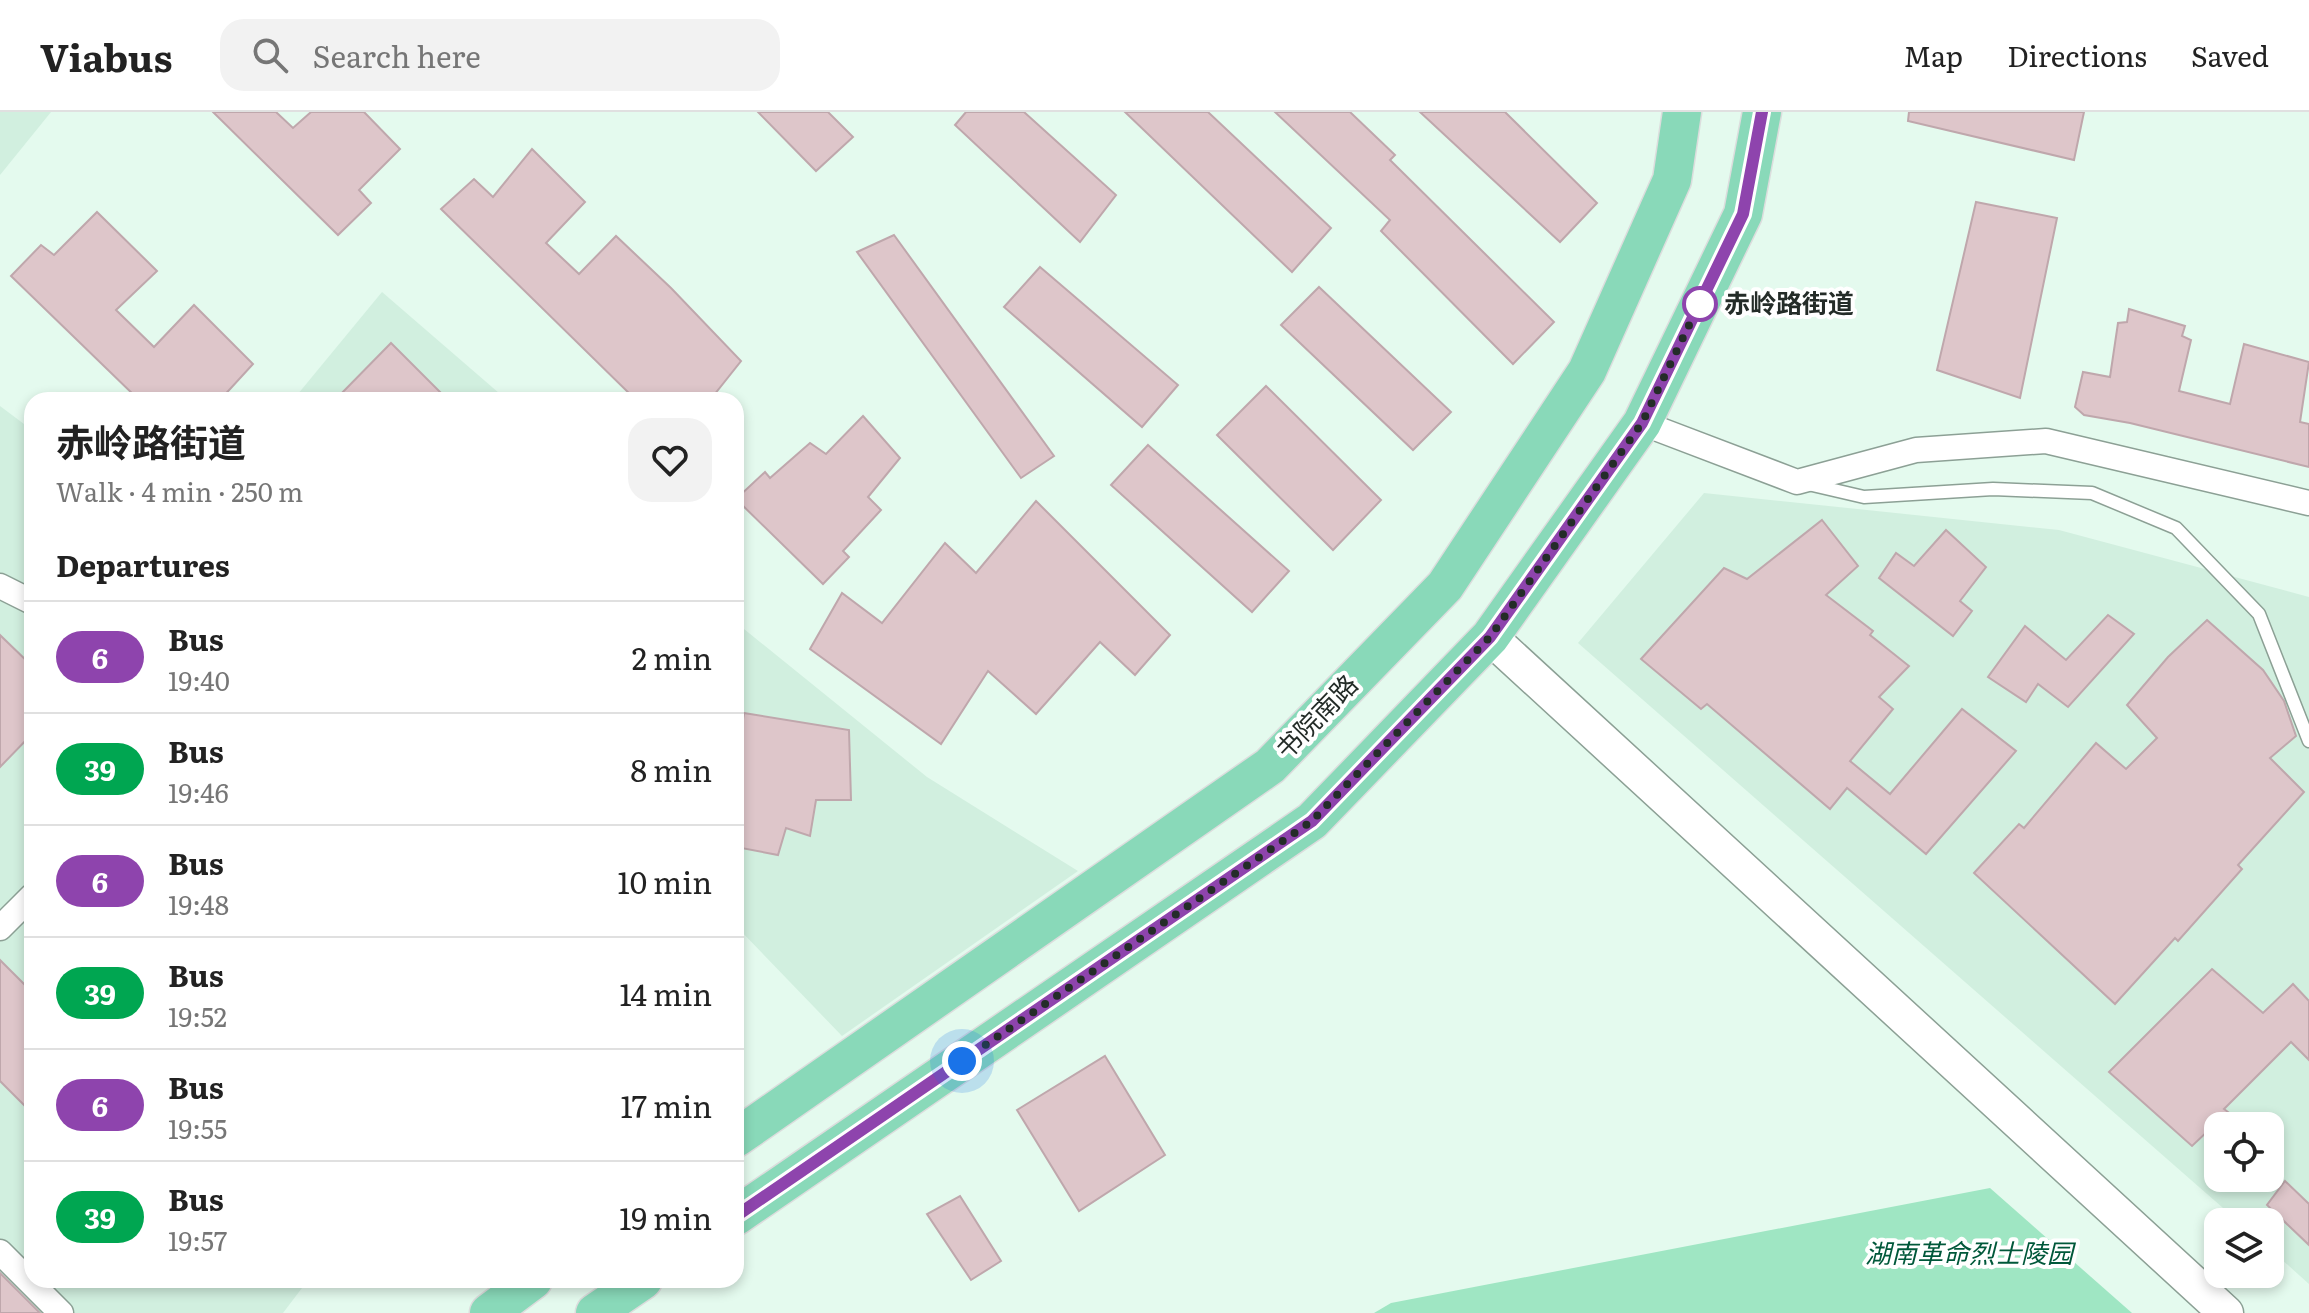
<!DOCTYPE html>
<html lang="en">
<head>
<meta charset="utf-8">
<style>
	body { margin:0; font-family:Literata,"Noto Sans SC",serif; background:#f2f2f2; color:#222; height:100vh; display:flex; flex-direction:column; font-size:30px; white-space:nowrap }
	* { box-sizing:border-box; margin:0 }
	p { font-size:26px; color:#767676 }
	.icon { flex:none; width:44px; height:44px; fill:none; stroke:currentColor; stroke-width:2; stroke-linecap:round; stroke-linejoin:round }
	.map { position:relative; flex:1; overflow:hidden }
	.drawer { position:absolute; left:24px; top:280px; width:720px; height:896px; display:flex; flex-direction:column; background:#fff; border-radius:24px; box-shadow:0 4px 12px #0003 }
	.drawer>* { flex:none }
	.badge { padding:0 16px; border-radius:26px; font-size:28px; line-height:52px }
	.buttons { position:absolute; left:2204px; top:1000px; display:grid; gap:16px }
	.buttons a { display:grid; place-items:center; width:80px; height:80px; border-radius:16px; background:#fff; box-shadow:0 4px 12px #0003; font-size:40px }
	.you { position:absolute; width:40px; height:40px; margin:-20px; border:6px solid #fff; border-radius:50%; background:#1a73e8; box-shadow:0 0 0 12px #1a73e833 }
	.map>.badge { position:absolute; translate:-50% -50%; box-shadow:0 0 0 4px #fff }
	h2 { padding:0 32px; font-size:30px; line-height:72px }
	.round { display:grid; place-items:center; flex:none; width:84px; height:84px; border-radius:24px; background:#f2f2f2 }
	.headline { display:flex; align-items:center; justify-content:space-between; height:136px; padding:0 32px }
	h1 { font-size:38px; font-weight:700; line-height:60px }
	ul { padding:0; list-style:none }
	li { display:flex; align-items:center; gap:24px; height:112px; padding:0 32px; border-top:2px solid #e0e0e0 }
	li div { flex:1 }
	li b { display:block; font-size:30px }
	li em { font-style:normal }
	li .badge { min-width:88px; font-weight:700; text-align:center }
	header { display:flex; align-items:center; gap:48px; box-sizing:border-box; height:112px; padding:0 40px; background:#fff; border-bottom:2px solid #e0e0e0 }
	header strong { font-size:38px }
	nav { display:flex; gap:44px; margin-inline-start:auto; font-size:28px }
	.search { width:560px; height:72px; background:#f2f2f2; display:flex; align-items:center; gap:20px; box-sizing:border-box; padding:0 28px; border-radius:24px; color:#767676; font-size:30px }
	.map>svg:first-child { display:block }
</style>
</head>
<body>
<header>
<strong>Viabus</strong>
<div class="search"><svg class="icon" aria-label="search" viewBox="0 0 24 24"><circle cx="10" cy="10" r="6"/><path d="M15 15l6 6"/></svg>Search here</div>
<nav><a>Map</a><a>Directions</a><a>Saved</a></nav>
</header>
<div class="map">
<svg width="2309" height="1201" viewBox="0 0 2309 1201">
	<rect width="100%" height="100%" fill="#e4faee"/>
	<g fill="#d1efdf" fill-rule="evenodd">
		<polygon points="0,0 51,0 0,63"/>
		<polygon points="382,180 507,288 293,288"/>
		<polygon points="0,294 32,318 32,1168 301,1168 302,1176 283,1201 0,1201"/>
		<path d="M1704,381L2059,418L2309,485V1172L2270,1137V1110H2239L1578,531ZM2218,1014H2270V1066H2218Z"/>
		<polygon points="736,515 744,517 927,665 1078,759 842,924 736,814"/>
	</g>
	<polygon fill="#9fe6c3" points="1990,1076 2132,1201 1374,1201 1391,1191"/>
	<g fill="#dec6ca" stroke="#bfa7ac" stroke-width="2">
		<polygon points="213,0 276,0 293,16 311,0 364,0 400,37 359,78 371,91 338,123"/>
		<polygon points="758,0 828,0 853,25 816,59"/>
		<polygon points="966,0 1024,0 1116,83 1080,130 955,13"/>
		<polygon points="1125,0 1208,0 1331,116 1292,160"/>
		<polygon points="1275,0 1350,0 1395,43 1390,48 1554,210 1513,252 1381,119 1390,108"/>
		<polygon points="1420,0 1505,0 1597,91 1560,130"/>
		<polygon points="1909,0 2084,0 2074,48 1908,9"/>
		<polygon points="532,37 585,90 546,131 579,162 616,124 671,176 741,249 710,288 636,288 441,97 474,67 493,85"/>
		<polygon points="1976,90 2057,106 2020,286 1937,258"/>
		<polygon points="97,100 157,159 116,198 154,235 194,193 253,252 220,288 139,288 11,164 41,133 54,143"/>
		<polygon points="894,123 1054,344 1021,366 857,140"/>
		<polygon points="1040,155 1178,273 1142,315 1004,195"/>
		<polygon points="1319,175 1451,300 1413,338 1281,213"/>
		<polygon points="2129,197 2185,214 2182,224 2191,228 2179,279 2230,292 2244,232 2309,250 2300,310 2309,312 2309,355 2130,311 2084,303 2075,295 2083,260 2110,265 2118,211 2127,210"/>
		<polygon points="391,231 448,288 335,288"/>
		<polygon points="1266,274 1381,388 1333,438 1217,323"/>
		<polygon points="863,304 900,346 868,385 881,398 843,439 849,445 823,472 736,387 765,360 770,366 810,331 826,342"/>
		<polygon points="1148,333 1289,459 1252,500 1111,373"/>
		<polygon points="1036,389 1170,523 1135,563 1100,530 1036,602 988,559 941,632 810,537 842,481 882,511 945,431 976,461"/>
		<polygon points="1822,408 1858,454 1826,483 1873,519 1870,523 1909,554 1879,585 1893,597 1850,649 1890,682 1962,597 2016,639 1926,742 1847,676 1830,697 1707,592 1701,597 1641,547 1724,456 1747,467"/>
		<polygon points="1946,418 1986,455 1960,489 1972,499 1953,524 1879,466 1896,441 1914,454"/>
		<polygon points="2108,503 2134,522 2068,595 2038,572 2026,590 1988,565 2025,514 2066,548"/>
		<polygon points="2207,508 2263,558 2284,589 2296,624 2270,646 2304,680 2238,753 2242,757 2178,829 2175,826 2115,892 1974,761 2019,712 2024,716 2096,631 2126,657 2157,626 2127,593 2168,545"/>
		<polygon points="0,523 32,554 32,622 0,655"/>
		<polygon points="744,601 849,618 851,688 816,688 810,724 786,716 778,743 736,735 736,651"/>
		<polygon points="0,848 32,880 32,1001 0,969"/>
		<polygon points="2212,857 2263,901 2293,872 2309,889 2309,948 2291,930 2224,997 2228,1000 2192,1034 2109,960"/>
		<polygon points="1105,944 1165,1043 1079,1099 1017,998"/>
		<polygon points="2285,1069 2309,1092 2309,1133 2267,1093"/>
		<polygon points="960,1084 1001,1149 971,1168 927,1102"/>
		<polygon points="0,1161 40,1201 0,1201"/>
	</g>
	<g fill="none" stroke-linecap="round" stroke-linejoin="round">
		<defs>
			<polyline id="lane" points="1808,372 1864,385 1993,377 2092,381 2176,416 2259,502 2309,629"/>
			<g id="street">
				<polyline points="1642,311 1797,370 1916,338 2046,329 2309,391"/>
				<polyline points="0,474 32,490"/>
				<polyline points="0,816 32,784"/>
				<polyline points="0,1140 61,1201"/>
			</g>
			<polyline id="secondary" points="1490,525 2226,1201"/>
			<g id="primary">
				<polyline points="736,1026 1270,654 1445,474 1587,259 1672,68 1682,0"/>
				<polyline points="736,1104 1312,709 1490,525 1642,311 1743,102 1762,0"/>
				<polyline points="489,1201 533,1168"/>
				<polyline points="595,1201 643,1168"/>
			</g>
		</defs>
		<use href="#lane" stroke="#8ca095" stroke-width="15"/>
		<use href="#street" stroke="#8ca095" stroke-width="27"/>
		<use href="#secondary" stroke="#8ca095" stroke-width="37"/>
		<use href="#primary" stroke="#dcdddd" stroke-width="41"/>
		<use href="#lane" stroke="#fff" stroke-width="12"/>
		<use href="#street" stroke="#fff" stroke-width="24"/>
		<use href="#secondary" stroke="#fff" stroke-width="34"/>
		<use href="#primary" stroke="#89d9b9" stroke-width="38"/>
	</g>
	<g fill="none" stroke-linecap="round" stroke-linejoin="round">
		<defs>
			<polyline id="line" points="736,1104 1312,709 1490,525 1642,311 1743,102 1762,0"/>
		</defs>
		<use href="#line" stroke="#fff" stroke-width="18"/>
		<use href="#line" stroke="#8e44ad" stroke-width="12"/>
		<polyline stroke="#242c28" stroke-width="8" stroke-dasharray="0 14.4" points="962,949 1312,709 1332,688 1490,525 1642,311 1705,180 1700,192"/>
	</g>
	<circle fill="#fff" stroke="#8e44ad" stroke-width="4" cx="1700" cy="192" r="16"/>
	<g text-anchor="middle" stroke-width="8" stroke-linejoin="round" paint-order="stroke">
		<g font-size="26" font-weight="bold" fill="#242c28" stroke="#fff" text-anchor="start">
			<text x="1724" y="201">赤岭路街道</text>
		</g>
		<g font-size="26" fill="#242c28" stroke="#fff">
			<text transform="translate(1317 605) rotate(-46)" y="9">书院南路</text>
		</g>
		<g font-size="26" font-style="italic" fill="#00583a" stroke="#fff">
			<text x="1969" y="1151">湖南革命烈士陵园</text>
		</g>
	</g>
</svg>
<div class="buttons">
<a><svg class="icon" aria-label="locate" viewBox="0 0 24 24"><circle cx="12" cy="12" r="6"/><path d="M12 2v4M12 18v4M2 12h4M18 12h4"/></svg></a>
<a><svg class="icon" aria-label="layers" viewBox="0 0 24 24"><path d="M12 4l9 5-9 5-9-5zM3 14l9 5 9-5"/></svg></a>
</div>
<div class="you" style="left:962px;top:949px"></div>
<section class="drawer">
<div class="headline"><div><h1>赤岭路街道</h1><p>Walk · 4 min · 250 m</p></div><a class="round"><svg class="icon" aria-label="heart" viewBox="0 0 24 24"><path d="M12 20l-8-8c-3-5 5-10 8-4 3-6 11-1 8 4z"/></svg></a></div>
<h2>Departures</h2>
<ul>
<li><span class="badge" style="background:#8e44ad;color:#fff">6</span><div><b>Bus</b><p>19:40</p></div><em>2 min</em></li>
<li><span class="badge" style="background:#00a651;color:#fff">39</span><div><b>Bus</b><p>19:46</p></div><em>8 min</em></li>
<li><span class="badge" style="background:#8e44ad;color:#fff">6</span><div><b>Bus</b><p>19:48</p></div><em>10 min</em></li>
<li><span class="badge" style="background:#00a651;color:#fff">39</span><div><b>Bus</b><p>19:52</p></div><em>14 min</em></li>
<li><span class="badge" style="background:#8e44ad;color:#fff">6</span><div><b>Bus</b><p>19:55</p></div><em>17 min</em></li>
<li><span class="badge" style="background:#00a651;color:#fff">39</span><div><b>Bus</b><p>19:57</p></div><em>19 min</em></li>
</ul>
</section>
</div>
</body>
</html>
